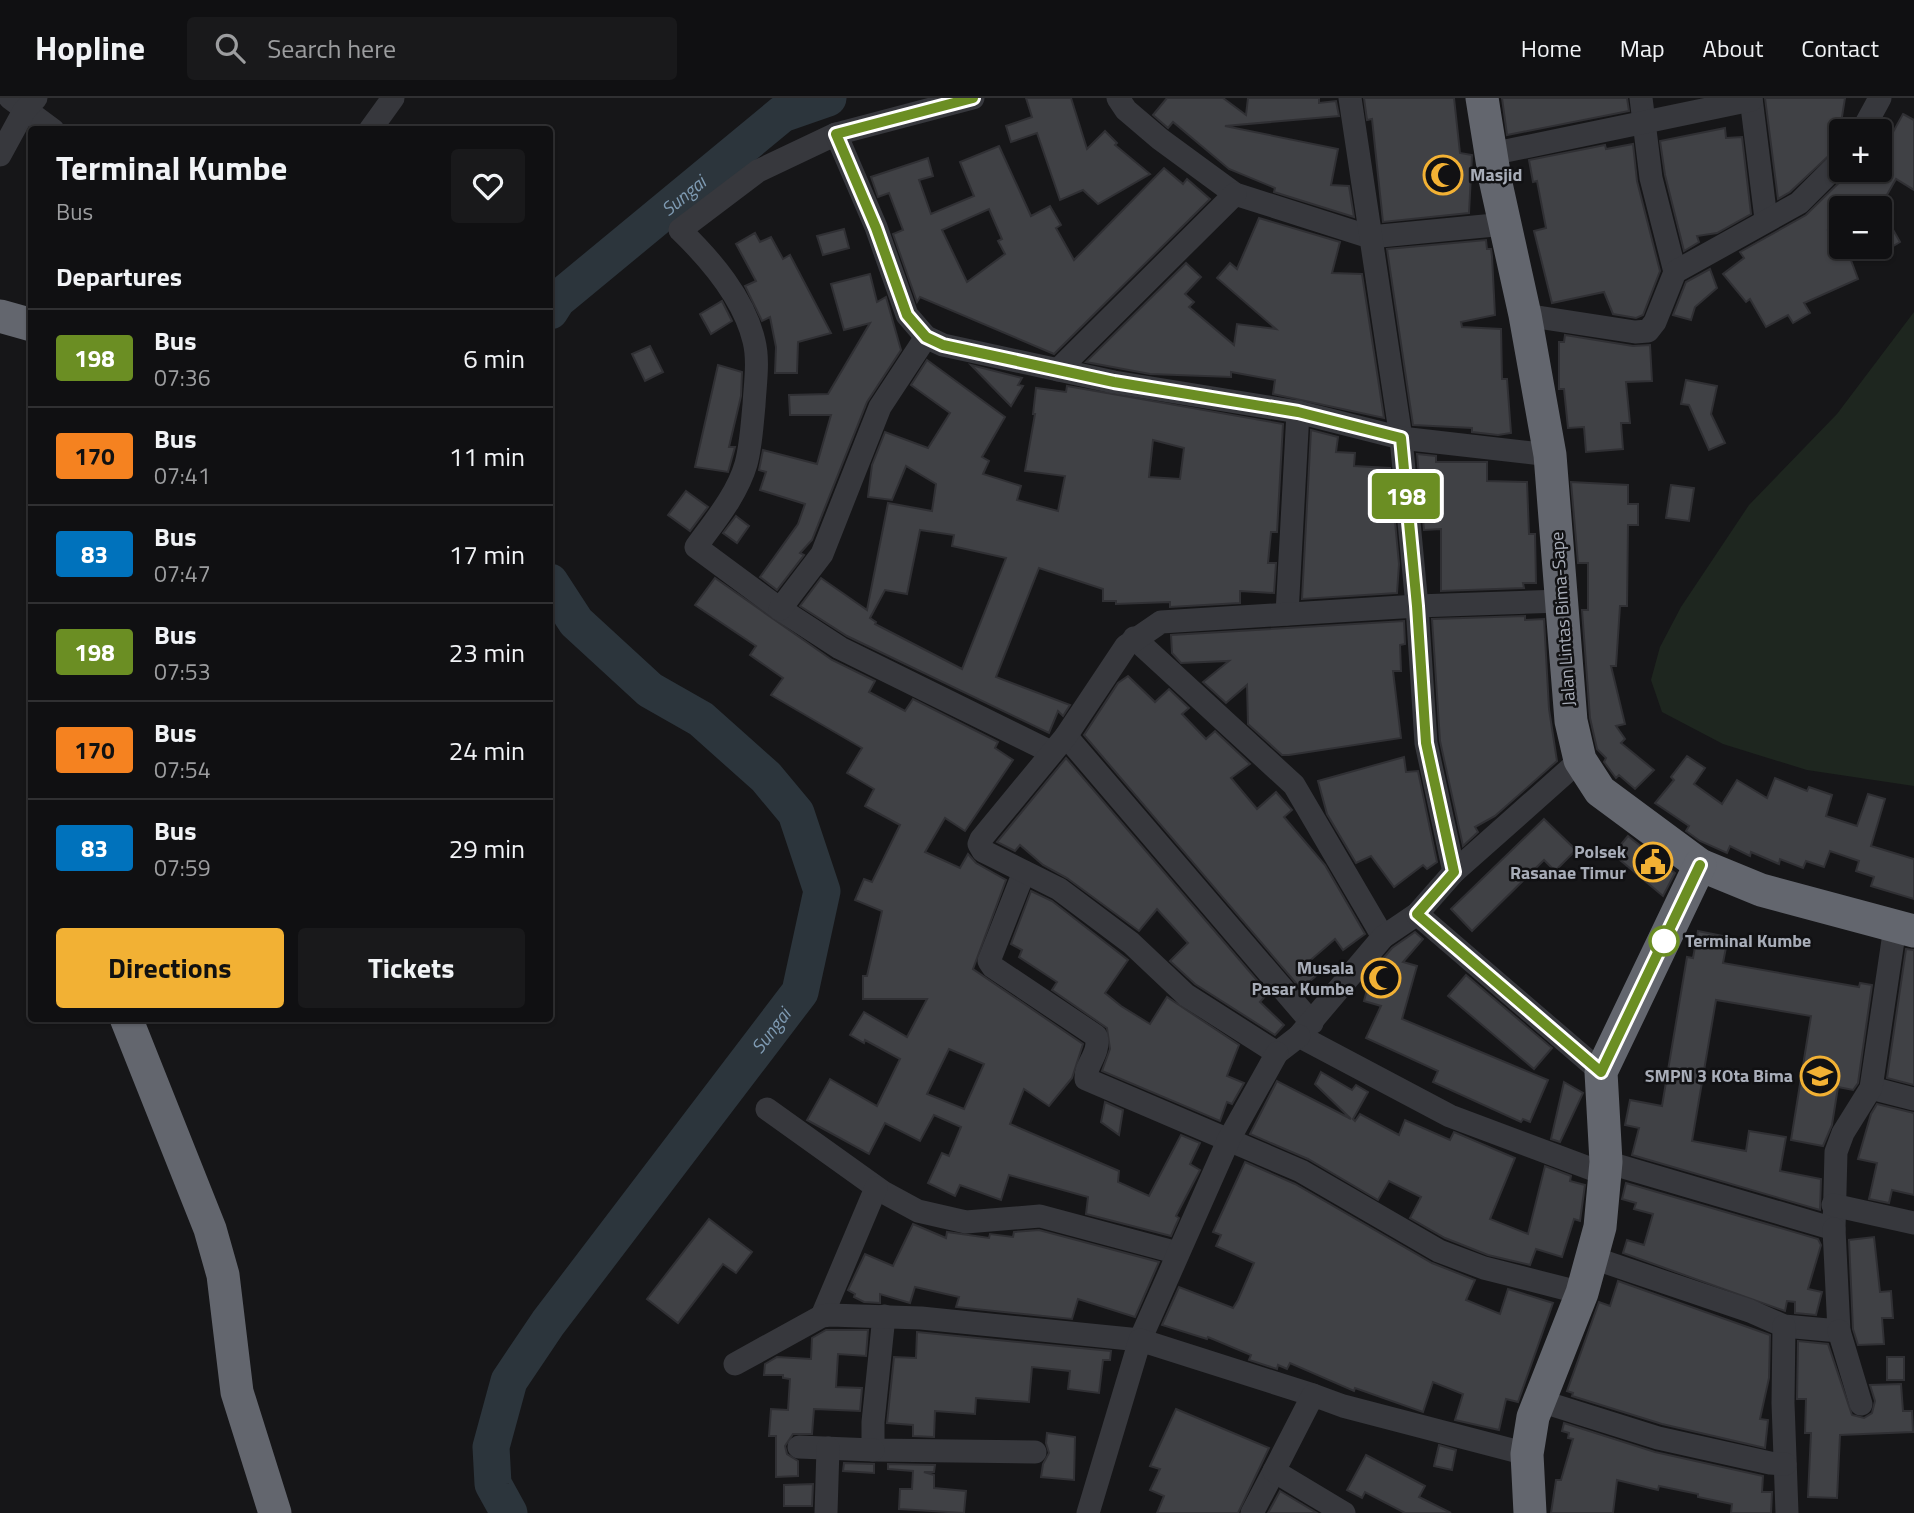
<!DOCTYPE html>
<html lang="en">
<head>
<meta charset="utf-8">
<style>
	body { margin:0; font-family:"Titillium Web",sans-serif; background:#19191b; color:#f1f3f6; height:100vh; display:flex; flex-direction:column; font-size:26px; white-space:nowrap }
	* { box-sizing:border-box; margin:0 }
	p { font-size:23px; color:#9c9d9f }
	.icon { flex:none; width:38px; height:38px; fill:none; stroke:currentColor; stroke-width:2; stroke-linecap:round; stroke-linejoin:round }
	.map { position:relative; flex:1; overflow:hidden }
	.drawer { position:absolute; left:28px; top:28px; width:525px; height:896px; display:flex; flex-direction:column; background:#101012; border-radius:7px; box-shadow:0 2px 5px #0004,0 0 0 2px #303032 }
	.drawer>* { flex:none }
	.badge { padding:0 14px; border-radius:5px; font-size:24px; line-height:46px }
	.controls { position:absolute; left:1829px; top:21px; display:grid; gap:14px }
	.controls a { display:grid; place-items:center; width:63px; height:63px; border-radius:7px; background:#101012; box-shadow:0 2px 5px #0004,0 0 0 2px #303032; font-size:35px }
	.map>.badge { position:absolute; translate:-50% -50%; box-shadow:0 0 0 4px #fff }
	h2 { padding:0 28px; font-size:26px; line-height:63px }
	.round { display:grid; place-items:center; flex:none; width:74px; height:74px; border-radius:7px; background:#19191b }
	.overview { display:flex; align-items:center; justify-content:space-between; height:119px; padding:0 28px }
	h1 { font-size:33px; font-weight:700; line-height:52px }
	.cta { display:flex; gap:14px; margin-top:auto; padding:14px 28px }
	.cta a { flex:1; height:80px; border-radius:7px; background:#f2b134; color:#111; font-size:28px; font-weight:700; line-height:80px; text-align:center }
	.cta a+a { background:#19191b; color:#f1f3f6 }
	ul { padding:0; list-style:none }
	li { display:flex; align-items:center; gap:21px; height:98px; padding:0 28px; border-top:2px solid #303032 }
	li div { flex:1 }
	li b { display:block; font-size:26px }
	li em { font-style:normal }
	li .badge { min-width:77px; font-weight:700; text-align:center }
	header { display:flex; align-items:center; gap:42px; box-sizing:border-box; height:98px; padding:0 35px; background:#101012; border-bottom:2px solid #303032 }
	header strong { font-size:33px }
	nav { display:flex; gap:38px; margin-inline-start:auto; font-size:24px }
	.search { width:490px; height:63px; background:#19191b; display:flex; align-items:center; gap:18px; box-sizing:border-box; padding:0 24px; border-radius:7px; color:#9c9d9f; font-size:26px }
	.map>svg:first-child { display:block }
</style>
</head>
<body>
<header>
<strong>Hopline</strong>
<div class="search"><svg class="icon" aria-label="search" viewBox="0 0 24 24"><circle cx="10" cy="10" r="6"/><path d="M15 15l6 6"/></svg>Search here</div>
<nav><a>Home</a><a>Map</a><a>About</a><a>Contact</a></nav>
</header>
<div class="map">
<svg width="1914" height="1415" viewBox="0 0 1914 1415">
	<rect width="100%" height="100%" fill="#161618"/>
	<polygon fill="#1e261f" points="1914,214 1914,688 1807,672 1723,646 1662,614 1651,582 1660,549 1681,509 1749,407 1837,316"/>
	<g fill="none" stroke-linecap="round" stroke-linejoin="round">
		<g stroke="#2c353c" stroke-width="37">
			<path id="s1" d="M550,213L557,202L782,16L828,0"/>
			<path id="s2" d="M509,1415L493,1386L491,1349L509,1283L548,1225L800,894L822,793L796,715L766,679L701,621L650,592L576,524L550,484"/>
		</g>
	</g>
	<g fill="#404145" stroke="#303034" stroke-width="2" fill-rule="evenodd">
		<polygon points="1026,0 1071,0 1087,51 1105,33 1117,45 1115,47 1150,76 1098,106 1083,92 1060,102 1037,35 1011,44 1006,28 1032,19"/>
		<polygon points="1167,0 1223,0 1246,17 1248,0 1319,0 1319,5 1336,3 1339,18 1225,28 1338,51 1331,87 1349,88 1354,119 1274,94 1275,90 1229,71 1173,24 1168,30 1153,17"/>
		<polygon points="1364,0 1454,0 1460,55 1472,57 1469,115 1383,124 1372,21 1367,22"/>
		<polygon points="1502,0 1627,0 1629,13 1507,37"/>
		<polygon points="1765,0 1845,0 1837,50 1790,94 1778,101"/>
		<polygon points="1903,16 1914,22 1914,92 1896,81 1880,109 1900,144 1880,156 1880,110 1841,110 1841,124 1828,132 1845,159 1849,157 1858,181 1804,205 1810,215 1793,225 1788,217 1766,229 1750,201 1746,204 1723,176 1744,160 1740,154 1806,117 1852,72 1880,72 1880,41 1887,45"/>
		<polygon points="1725,30 1726,40 1742,39 1751,116 1717,135 1697,138 1699,144 1684,153 1665,77 1660,43"/>
		<polygon points="1633,46 1637,83 1660,173 1643,217 1636,220 1613,216 1604,194 1552,205 1534,133 1546,130 1537,83 1533,84 1529,62 1605,47 1606,51"/>
		<path d="M999,48L1031,118L1050,108L1061,127L1056,130L1074,162L1164,70L1183,86L1187,81L1210,101L1054,256L920,199L917,204L893,136L903,132L889,95L878,99L871,79L928,60L933,78L919,82L931,116L974,98L960,64ZM989,111L1002,141L998,143L1005,156L967,184L942,132Z"/>
		<polygon points="1259,120 1340,144 1332,175 1362,176 1384,320 1273,296 1275,282 1231,274 1231,279 1150,276 1086,264 1186,165 1201,179 1185,196 1194,204 1189,209 1234,247 1237,226 1276,231 1217,180 1230,165 1237,171"/>
		<polygon points="844,131 849,150 823,157 817,138"/>
		<polygon points="755,135 760,144 771,139 783,161 790,157 831,235 798,244 797,275 775,275 776,249 770,219 762,223 745,188 756,183 736,146"/>
		<polygon points="1486,142 1487,151 1491,151 1492,158 1495,217 1461,224 1462,229 1501,231 1502,281 1507,281 1511,335 1498,337 1472,334 1472,330 1413,327 1387,151"/>
		<polygon points="1710,171 1717,190 1695,209 1691,222 1673,217 1686,184"/>
		<polygon points="870,176 877,204 886,199 901,252 867,304 812,442 800,455 804,457 777,492 760,479 798,426 805,406 760,392 766,374 759,372 763,352 817,366 831,317 790,317 789,297 828,296 870,225 844,232 831,186"/>
		<polygon points="722,203 732,223 711,236 700,216"/>
		<polygon points="1565,237 1633,248 1650,247 1652,283 1626,284 1630,325 1621,325 1623,351 1586,354 1584,329 1568,330 1564,291 1559,291 1559,244 1564,244"/>
		<polygon points="650,248 663,274 645,283 632,256"/>
		<path d="M927,262L1005,319L982,359L989,363L983,376L1021,388L1017,402L1058,413L1065,378L1025,373L1035,316H1033L1036,290L1066,294L1067,288L1283,326L1277,434H1271L1268,465H1276L1274,495L1240,493V505L1170,509V504L1116,506V503H1103V491L1039,470L996,579L1070,607L1063,618L1058,613L1049,635L847,538L800,508L821,480L867,512L888,405L932,413L936,386L906,368L892,402L868,399L872,367L885,334L928,350L950,315L911,287ZM1153,342L1184,350L1180,381L1149,379ZM920,432L954,437L952,448L1006,460L962,571L875,526L876,524L870,520L885,492L907,496Z"/>
		<polygon points="718,267 742,274 741,298 729,349 735,349 728,374 695,369"/>
		<polygon points="971,267 1022,280 1018,287 1023,288 1011,308"/>
		<polygon points="1686,282 1717,288 1711,316 1725,345 1709,352 1689,307 1681,306"/>
		<polygon points="1311,332 1338,339 1336,354 1355,355 1354,368 1390,370 1399,466 1397,495 1302,501"/>
		<polygon points="1417,356 1436,358 1436,364 1487,364 1487,383 1527,384 1529,436 1535,436 1536,485 1523,485 1524,490 1441,493 1441,431 1424,432"/>
		<polygon points="1571,384 1628,387 1628,406 1638,406 1638,427 1628,427 1627,508 1620,508 1616,568 1611,568 1625,626 1616,628 1625,641 1621,645 1654,672 1635,691 1619,677 1616,680 1604,664 1606,660 1597,651 1590,620 1582,512 1588,512 1588,465 1578,465"/>
		<polygon points="1671,387 1694,390 1689,423 1666,420"/>
		<polygon points="686,393 708,409 690,433 668,417"/>
		<polygon points="736,418 749,428 737,445 723,435"/>
		<path d="M715,480L832,562L875,583L869,594L905,613L913,601L998,644L995,650L1013,662L965,733L945,720L925,754L960,770L968,756L976,765L1006,782L973,871L1083,946L1072,980L1049,1008L1024,991L1010,1026L1119,1073L1118,1084L1149,1098L1181,1037L1200,1045L1190,1066L1200,1072L1176,1118L1179,1120L1171,1138L1086,1116L1088,1099L1009,1077L1001,1102L960,1087L955,1098L928,1085L942,1055L949,1058L961,1029L934,1017L920,1043L885,1025L869,1056L807,1022L830,981L877,1008L900,961L865,942L864,945L850,937L864,914L907,939L927,901H863V878H867L882,813L855,802L864,781L872,784L900,727L865,708L874,691L847,675L862,650L771,597L783,580L750,557L756,548L695,507ZM949,951L984,966L964,1011L927,996Z"/>
		<polygon points="1525,518 1525,522 1544,521 1549,611 1557,663 1495,718 1475,729 1478,734 1463,748 1440,643 1432,521"/>
		<polygon points="1404,523 1405,546 1400,547 1401,573 1393,573 1401,640 1289,657 1282,657 1248,626 1247,587 1226,605 1203,584 1229,563 1181,565 1172,555 1171,537"/>
		<polygon points="1128,578 1155,604 1169,591 1189,610 1182,616 1206,641 1215,633 1250,666 1231,680 1257,711 1276,694 1292,712 1284,719 1325,767 1365,836 1343,852 1335,841 1306,866 1316,878 1301,891 1084,637 1118,585"/>
		<polygon points="1687,658 1705,670 1694,686 1722,706 1737,682 1767,700 1775,680 1807,693 1809,689 1832,697 1826,718 1857,728 1868,696 1885,701 1871,748 1914,761 1914,801 1871,788 1874,779 1856,773 1859,763 1830,753 1824,769 1806,763 1803,770 1780,761 1779,766 1751,754 1750,758 1730,748 1727,755 1700,743 1686,733 1689,728 1655,705 1674,682 1671,679"/>
		<polygon points="1404,659 1406,674 1418,673 1437,764 1427,771 1423,767 1394,789 1371,758 1356,765 1327,716 1318,683"/>
		<polygon points="1066,660 1268,895 1260,904 1284,927 1275,937 1195,886 1170,863 1188,845 1157,811 1139,833 1067,780 1043,767 1020,747 1015,753 997,744"/>
		<polygon points="1544,721 1576,752 1555,773 1544,762 1472,833 1451,811"/>
		<polygon points="1628,738 1675,775 1663,798 1613,756"/>
		<polygon points="1031,793 1052,803 1128,862 1105,895 1121,908 1150,926 1167,899 1239,947 1227,978 1244,985 1232,1006 1227,1004 1220,1023 1102,973 1110,951 1107,930 1052,892 1057,884 1019,859 1022,852 1011,846"/>
		<polygon points="1698,833 1728,839 1723,865 1859,889 1860,885 1872,887 1858,985 1853,992 1838,989 1832,1027 1823,1048 1791,1042 1811,918 1716,902 1692,1043 1746,1053 1749,1033 1786,1039 1780,1073 1821,1081 1820,1112 1632,1057 1639,1030 1625,1027 1630,1002 1662,1008 1687,859 1693,860"/>
		<polygon points="1415,834 1423,841 1403,864 1417,868 1402,921 1548,982 1530,1024 1523,1021 1521,1024 1433,984 1438,973 1366,940 1381,908 1364,903 1372,873 1392,850"/>
		<polygon points="1906,851 1914,852 1914,987 1887,980"/>
		<polygon points="1466,877 1552,950 1534,971 1448,898"/>
		<polygon points="1321,974 1352,992 1356,987 1368,994 1353,1021 1355,1023 1360,1016 1399,1037 1405,1022 1450,1042 1454,1034 1515,1060 1490,1121 1528,1136 1545,1068 1571,1078 1570,1083 1585,1087 1580,1123 1574,1121 1562,1159 1536,1151 1530,1167 1488,1157 1445,1140 1410,1120 1421,1099 1389,1083 1378,1102 1308,1061 1250,1036 1277,983 1351,1021 1315,986"/>
		<polygon points="1564,984 1583,995 1560,1044 1551,1041"/>
		<polygon points="1105,1004 1123,1012 1119,1037 1101,1024"/>
		<polygon points="1877,1006 1914,1015 1914,1097 1892,1092 1889,1105 1869,1101 1877,1065 1858,1061 1871,1016"/>
		<polygon points="1245,1064 1295,1086 1432,1165 1475,1182 1466,1202 1500,1216 1508,1191 1553,1205 1518,1304 1506,1301 1499,1332 1455,1322 1463,1296 1433,1284 1423,1314 1355,1290 1354,1293 1290,1265 1287,1271 1278,1267 1277,1271 1249,1262 1251,1257 1208,1239 1207,1241 1162,1227 1179,1189 1233,1210 1238,1202 1254,1165 1216,1148 1221,1137 1213,1134"/>
		<polygon points="1626,1085 1818,1141 1821,1147 1808,1191 1822,1194 1816,1217 1795,1215 1795,1204 1787,1203 1785,1213 1623,1155 1627,1142 1644,1147 1653,1116 1634,1111 1636,1105 1622,1101"/>
		<polygon points="709,1121 752,1154 736,1175 723,1166 678,1225 647,1201"/>
		<polygon points="913,1126 946,1140 947,1134 989,1140 990,1136 1013,1139 1014,1134 1039,1132 1159,1164 1135,1219 1078,1201 1072,1221 956,1209 959,1199 915,1189 910,1205 880,1196 880,1205 864,1204 854,1199 855,1196 848,1192 865,1156 893,1168"/>
		<polygon points="1874,1139 1880,1194 1891,1193 1893,1220 1882,1220 1884,1246 1858,1247 1853,1231 1849,1142"/>
		<polygon points="1618,1183 1770,1237 1769,1280 1760,1321 1768,1322 1765,1350 1662,1326 1572,1298 1573,1295 1567,1293 1599,1204 1610,1208"/>
		<polygon points="826,1232 868,1232 866,1258 838,1256 836,1289 862,1290 860,1313 814,1311 812,1336 793,1336 785,1348 787,1356 798,1363 798,1378 776,1379 776,1338 769,1338 771,1311 788,1312 790,1281 783,1280 783,1277 764,1277 765,1266 777,1259 811,1261 812,1240"/>
		<polygon points="917,1234 1111,1253 1110,1262 1103,1262 1099,1295 1068,1291 1070,1273 1032,1269 1029,1304 976,1300 975,1316 935,1313 934,1339 913,1338 913,1327 887,1325 894,1259 916,1260"/>
		<polygon points="1798,1243 1828,1246 1852,1317 1864,1320 1872,1315 1875,1303 1870,1287 1901,1286 1903,1313 1912,1313 1913,1334 1840,1337 1837,1400 1808,1399 1811,1335 1805,1335 1806,1301 1797,1301"/>
		<rect x="1887" y="1259" width="17" height="23"/>
		<polygon points="1176,1311 1269,1350 1238,1415 1157,1415 1164,1398 1150,1392 1160,1371 1150,1368"/>
		<polygon points="1564,1325 1655,1354 1763,1378 1762,1394 1772,1394 1771,1415 1731,1415 1732,1406 1698,1399 1698,1396 1659,1388 1658,1392 1617,1382 1613,1415 1551,1415 1556,1382 1561,1382 1573,1341 1568,1340 1569,1335 1562,1333"/>
		<polygon points="1047,1335 1075,1339 1074,1382 1041,1379 1043,1366 1049,1355 1046,1345"/>
		<polygon points="1439,1347 1456,1352 1452,1372 1434,1368"/>
		<polygon points="1366,1357 1425,1388 1419,1399 1451,1415 1405,1415 1365,1394 1362,1400 1347,1392"/>
		<polygon points="844,1365 874,1366 874,1375 843,1373"/>
		<polygon points="888,1366 935,1367 934,1374 924,1374 934,1377 934,1390 966,1393 964,1415 899,1411 900,1391 912,1391 913,1373 888,1371"/>
		<polygon points="813,1386 812,1408 784,1408 784,1387"/>
		<polygon points="1280,1393 1317,1415 1268,1415"/>
	</g>
	<g fill="none" stroke-linecap="round" stroke-linejoin="round">
		<g stroke="#37383d" stroke-width="23">
			<polyline points="10,0 53,32"/>
			<path d="M973,0L836,36L758,73L680,132C711,162 744,200 754,243C759,263 755,287 754,307C752,327 751,348 746,366C737,397 714,424 696,449L780,511L840,550L1051,654"/>
			<polyline points="1118,0 1126,12 1160,41 1235,96 1370,139 1505,126"/>
			<polyline points="1350,0 1401,340 1417,508 1426,645 1454,774"/>
			<polyline points="1641,0 1651,80 1675,174"/>
			<polyline points="1751,0 1766,121"/>
			<polyline points="370,32 393,0"/>
			<polyline points="1862,33 1880,0"/>
			<polyline points="836,36 876,129 907,217 926,239 943,247 1114,284 1298,314 1401,340 1550,357"/>
			<polyline points="1491,56 1751,2"/>
			<polyline points="0,57 24,13 36,0"/>
			<polyline points="1525,217 1635,234 1648,233 1655,224 1675,174 1799,105 1841,63"/>
			<polyline points="1058,272 1235,96"/>
			<polyline points="780,511 822,456 880,309 926,239"/>
			<polyline points="1287,516 1298,314"/>
			<polyline points="1134,540 1294,687 1383,839"/>
			<polyline points="1066,638 1312,925"/>
			<polyline points="1580,662 1454,774 1417,816 1383,839 1299,938 1450,1018 1605,1076"/>
			<path d="M1024,774L989,863L993,869L1096,938C1101,955 1085,966 1086,981L1301,1073L1439,1153L1484,1170L1582,1195"/>
			<polyline points="1417,816 1601,974"/>
			<polyline points="1299,938 1277,955 1186,897 1131,845 1059,791 983,753 979,746 981,741 1066,638 1126,548 1161,524 1417,508 1561,503"/>
			<polyline points="1871,990 1914,1001"/>
			<polyline points="767,1011 883,1094 918,1113 966,1124 1040,1118 1178,1155"/>
			<polyline points="1606,1064 1834,1131 1836,1054 1843,1035 1871,990 1895,829"/>
			<polyline points="1833,1107 1914,1125"/>
			<polyline points="1593,1160 1750,1213 1784,1228 1839,1233 1834,1131"/>
			<polyline points="822,1218 876,1090"/>
			<polyline points="884,1218 873,1324 873,1352 1035,1354"/>
			<polyline points="1784,1228 1783,1305 1787,1415"/>
			<polyline points="1839,1233 1861,1306"/>
			<polyline points="735,1266 822,1218 830,1217 921,1220 1140,1242 1229,1041 1277,955"/>
			<polyline points="1537,1302 1658,1340 1770,1365 1785,1366"/>
			<polyline points="799,1349 873,1352"/>
			<polyline points="826,1415 828,1350"/>
			<polyline points="1088,1415 1140,1242 1313,1297"/>
			<polyline points="1252,1415 1274,1373"/>
			<polyline points="1344,1415 1274,1373 1313,1297 1343,1308 1527,1356"/>
		</g>
		<g stroke="#63666e" stroke-width="33">
			<polyline points="1482,0 1495,81 1525,217 1550,357 1571,623 1580,662 1600,693 1700,767 1761,792 1914,833"/>
			<polyline points="0,218 32,227"/>
			<polyline points="126,920 210,1131 223,1177 237,1294 275,1415"/>
			<polyline points="1530,1415 1527,1356 1533,1319 1582,1195 1600,1129 1606,1064 1601,974 1700,767"/>
		</g>
	</g>
	<g fill="none" stroke-linecap="round" stroke-linejoin="round">
		<defs>
			<polyline id="line" points="973,0 836,36 876,130 907,217 926,239 943,247 1114,284 1298,314 1401,340 1417,508 1426,645 1454,774 1417,816 1601,974 1700,767"/>
		</defs>
		<use href="#line" stroke="#fff" stroke-width="16"/>
		<use href="#line" stroke="#6b8e23" stroke-width="10"/>
	</g>
	<defs>
		<symbol id="mosque-ring" viewBox="-11 -11 22 22"><circle r="9.5" fill="#111113" stroke="#f2b134" stroke-width="1.5"/><path d="M3.5-4.9A6 6 0 1 0 3.5 4.9A5 5 0 1 1 3.5-4.9Z" fill="#f2b134"/></symbol>
		<symbol id="civic-ring" viewBox="-11 -11 22 22"><circle r="9.5" fill="#111113" stroke="#f2b134" stroke-width="1.5"/><path d="M-.6-6.5H3V-4.5H.6V-3L4-1V1h2V6H-6V1h2V-1L-.6-3ZM-1.2 2.5V6h2.4V2.5Z" fill="#f2b134"/></symbol>
		<symbol id="school-ring" viewBox="-11 -11 22 22"><circle r="9.5" fill="#111113" stroke="#f2b134" stroke-width="1.5"/><path d="M0-5L7-2L0 1L-7-2ZM-4 1L0 2.5L4 1V4Q0 6-4 4Z" fill="#f2b134"/></symbol>
	</defs>
	<g fill-rule="evenodd">
		<use href="#mosque-ring" x="1421" y="55" width="44" height="44"/>
		<use href="#civic-ring" x="1631" y="742" width="44" height="44"/>
		<use href="#mosque-ring" x="1359" y="858" width="44" height="44"/>
		<use href="#school-ring" x="1798" y="956" width="44" height="44"/>
	</g>
	<circle fill="#fff" stroke="#6b8e23" stroke-width="3.5" cx="1664" cy="843" r="14"/>
	<g text-anchor="middle" stroke-width="5" stroke-linejoin="round" paint-order="stroke">
		<g font-size="18" font-weight="bold" fill="#a8adb8" stroke="#111113" text-anchor="end">
			<text x="1470" y="83" text-anchor="start">Masjid</text>
			<text x="1626" y="760">Polsek<tspan x="1626" dy="21">Rasanae Timur</tspan></text>
			<text x="1354" y="876">Musala<tspan x="1354" dy="21">Pasar Kumbe</tspan></text>
			<text x="1793" y="984">SMPN 3 KOta Bima</text>
		</g>
		<g font-size="18" fill="#a8adb8" stroke="#111113">
			<text transform="translate(1563 521) rotate(-94)" y="6">Jalan Lintas Bima-Sape</text>
		</g>
		<g font-size="18" font-weight="bold" fill="#a8adb8" stroke="#111113" text-anchor="start">
			<text x="1685" y="849">Terminal Kumbe</text>
		</g>
		<g font-size="19" font-style="italic" fill="#7f9bb3" stroke="#111113">
			<text dy="7" stroke="none"><textPath href="#s1" startOffset="177">Sungai</textPath></text>
			<text dy="7" stroke="none"><textPath href="#s2" startOffset="576">Sungai</textPath></text>
		</g>
	</g>
</svg>
<div class="controls">
<a>+</a>
<a>−</a>
</div>
<b class="badge" style="left:1406px;top:398px;background:#6b8e23;color:#fff">198</b>
<section class="drawer">
<div class="overview"><div><h1>Terminal Kumbe</h1><p>Bus</p></div><a class="round"><svg class="icon" aria-label="heart" viewBox="0 0 24 24"><path d="M12 20l-8-8c-3-5 5-10 8-4 3-6 11-1 8 4z"/></svg></a></div>
<h2>Departures</h2>
<ul>
<li><span class="badge" style="background:#6b8e23;color:#fff">198</span><div><b>Bus</b><p>07:36</p></div><em>6 min</em></li>
<li><span class="badge" style="background:#f58220;color:#111">170</span><div><b>Bus</b><p>07:41</p></div><em>11 min</em></li>
<li><span class="badge" style="background:#0072bc;color:#fff">83</span><div><b>Bus</b><p>07:47</p></div><em>17 min</em></li>
<li><span class="badge" style="background:#6b8e23;color:#fff">198</span><div><b>Bus</b><p>07:53</p></div><em>23 min</em></li>
<li><span class="badge" style="background:#f58220;color:#111">170</span><div><b>Bus</b><p>07:54</p></div><em>24 min</em></li>
<li><span class="badge" style="background:#0072bc;color:#fff">83</span><div><b>Bus</b><p>07:59</p></div><em>29 min</em></li>
</ul>
<div class="cta"><a>Directions</a><a>Tickets</a></div>
</section>
</div>
</body>
</html>
